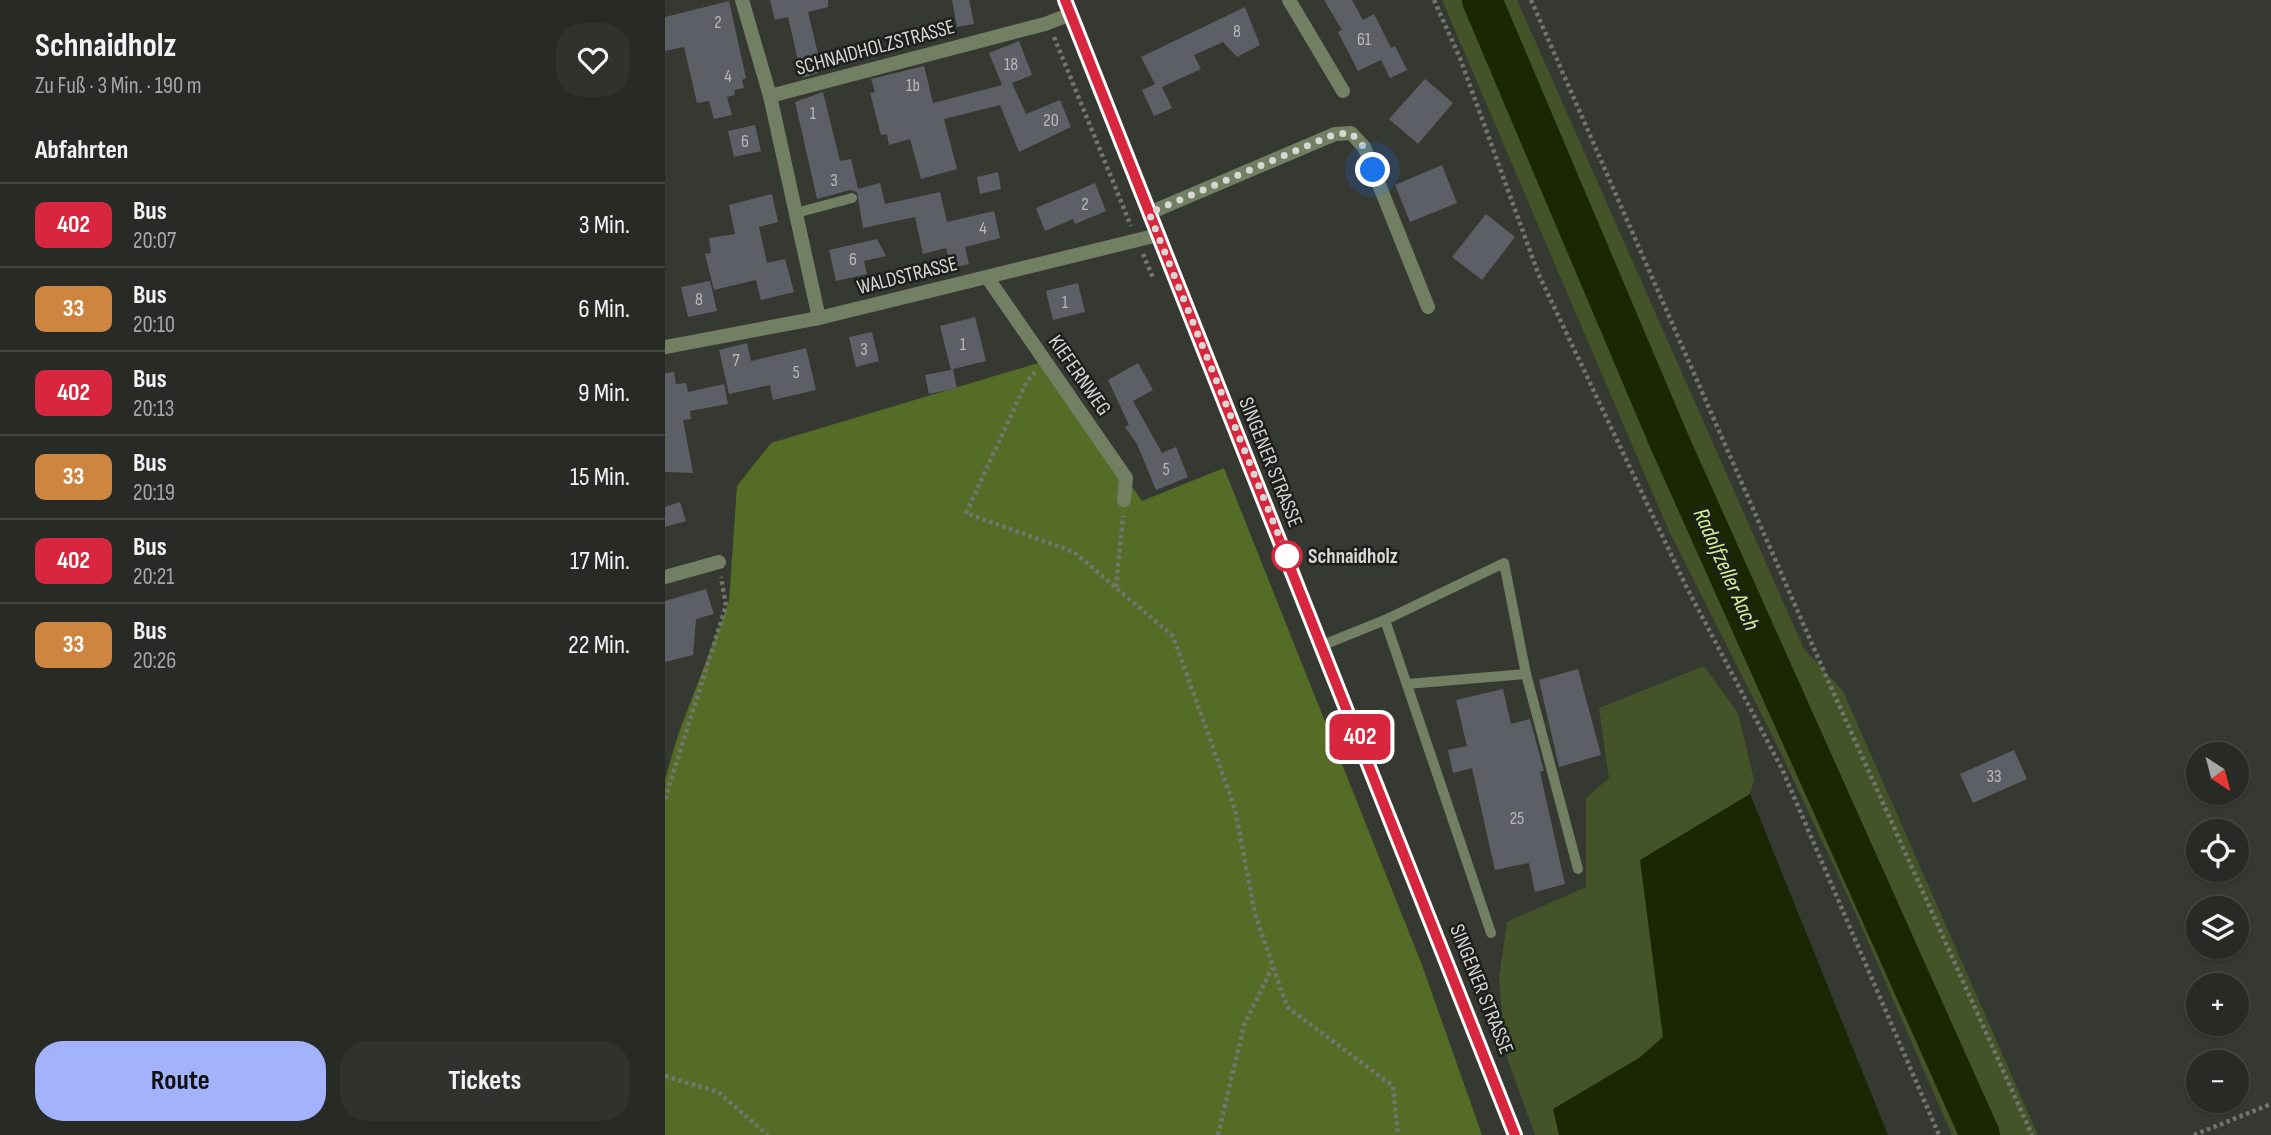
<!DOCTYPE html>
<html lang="de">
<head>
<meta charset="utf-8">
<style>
	body { margin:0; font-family:"Sofia Sans Condensed",sans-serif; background:#30322e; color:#f1f3f6; height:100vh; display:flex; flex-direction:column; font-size:26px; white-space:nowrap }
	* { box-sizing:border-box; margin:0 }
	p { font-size:23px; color:#a5a7a7 }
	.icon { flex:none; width:38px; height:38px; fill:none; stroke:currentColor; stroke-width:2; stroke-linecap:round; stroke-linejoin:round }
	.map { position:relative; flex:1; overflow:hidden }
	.sheet { display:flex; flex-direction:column; background:#282a26; width:665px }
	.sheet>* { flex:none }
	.badge { padding:0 14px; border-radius:10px; font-size:24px; line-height:46px }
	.needle { width:46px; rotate:144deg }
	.buttons { position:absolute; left:1521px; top:742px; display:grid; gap:14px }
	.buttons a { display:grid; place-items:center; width:63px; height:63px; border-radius:50%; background:#282a26; box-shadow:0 2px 5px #0004,0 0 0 2px #444643; font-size:35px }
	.you { position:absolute; width:35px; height:35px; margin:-18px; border:5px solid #fff; border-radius:50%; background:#1a73e8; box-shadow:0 0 0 10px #1a73e833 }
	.map>.badge { position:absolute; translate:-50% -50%; box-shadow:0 0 0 4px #fff }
	h2 { padding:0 35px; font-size:26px; line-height:63px }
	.round { display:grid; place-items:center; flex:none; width:74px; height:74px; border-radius:28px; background:#30322e }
	.overview { display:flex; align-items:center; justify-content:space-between; height:119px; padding:0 35px }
	h1 { font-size:33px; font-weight:700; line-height:52px }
	.primary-button { display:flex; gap:14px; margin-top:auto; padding:14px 35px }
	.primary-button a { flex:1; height:80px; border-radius:28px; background:#a2b2fd; color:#111; font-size:28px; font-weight:700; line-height:80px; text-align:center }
	.primary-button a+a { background:#30322e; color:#f1f3f6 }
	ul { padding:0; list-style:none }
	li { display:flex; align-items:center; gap:21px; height:84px; padding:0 35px; border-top:2px solid #444643 }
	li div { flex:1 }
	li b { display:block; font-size:26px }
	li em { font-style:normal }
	li .badge { min-width:77px; font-weight:700; text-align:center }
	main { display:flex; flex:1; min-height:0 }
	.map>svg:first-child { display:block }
</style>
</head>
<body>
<main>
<section class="sheet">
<div class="overview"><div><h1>Schnaidholz</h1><p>Zu Fuß · 3 Min. · 190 m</p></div><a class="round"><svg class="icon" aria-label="heart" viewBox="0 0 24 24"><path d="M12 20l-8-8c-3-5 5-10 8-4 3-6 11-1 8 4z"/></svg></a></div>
<h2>Abfahrten</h2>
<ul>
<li><span class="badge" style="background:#d7263d;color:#fff">402</span><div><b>Bus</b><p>20:07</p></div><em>3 Min.</em></li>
<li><span class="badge" style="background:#cd853f;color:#fff">33</span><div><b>Bus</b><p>20:10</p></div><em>6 Min.</em></li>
<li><span class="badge" style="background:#d7263d;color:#fff">402</span><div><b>Bus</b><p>20:13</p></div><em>9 Min.</em></li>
<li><span class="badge" style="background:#cd853f;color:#fff">33</span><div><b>Bus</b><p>20:19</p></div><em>15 Min.</em></li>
<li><span class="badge" style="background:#d7263d;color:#fff">402</span><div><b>Bus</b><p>20:21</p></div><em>17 Min.</em></li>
<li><span class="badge" style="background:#cd853f;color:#fff">33</span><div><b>Bus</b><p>20:26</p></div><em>22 Min.</em></li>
</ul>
<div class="primary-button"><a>Route</a><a>Tickets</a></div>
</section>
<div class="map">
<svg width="1606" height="1135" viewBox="0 0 1606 1135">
	<rect width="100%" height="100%" fill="#363832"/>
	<g fill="#445428">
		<polygon points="777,0 852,0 1139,649 1178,691 1373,1135 1287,1135 1187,905 1112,745 1003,529"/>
		<polygon points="1039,666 1073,713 1089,780 1082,801 1025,1135 870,1135 840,1052 834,977 842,922 921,887 921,798 944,778 934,708"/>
	</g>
	<polygon fill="#546c26" points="380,361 477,501 559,468 757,965 817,1135 0,1135 0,780 13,735 64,601 72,486 106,443"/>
	<polygon fill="#1b2702" points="1085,794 1223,1135 894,1135 888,1109 974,1058 998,1037 975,860"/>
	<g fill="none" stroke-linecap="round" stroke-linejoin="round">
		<polyline stroke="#1b2702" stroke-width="40" points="817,0 1005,443 1315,1135"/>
	</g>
	<g fill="#5d5f66">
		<polygon points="105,0 163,0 163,7 143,12 155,62 151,63 153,73 137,78 123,17 110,20"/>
		<polygon points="287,0 304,0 309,24 292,27"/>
		<polygon points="659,0 687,0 698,20 709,14 726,48 730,46 742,70 725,78 716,60 693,71 673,32 677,30"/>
		<polygon points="64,1 81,78 77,80 79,88 69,90 70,95 62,97 67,115 49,119 44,101 32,103 19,47 0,51 0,17"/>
		<polygon points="580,7 595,45 572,57 558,42 529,55 536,69 497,87 507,108 489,116 477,90 490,84 476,57"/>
		<polygon points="354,41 367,75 347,83 361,114 395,100 406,127 354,152 335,105 279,119 292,169 256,179 245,139 224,145 222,134 216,135 205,93 210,92 206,79 259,66 268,103 337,85 324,53"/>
		<polygon points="760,79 788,103 753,144 724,119"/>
		<polygon points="158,92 175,161 186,159 193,189 215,183 220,204 275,192 282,222 329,211 335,238 300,247 304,264 286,268 281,248 258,254 250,217 198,228 192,192 185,190 152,199 130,102"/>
		<polygon points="90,125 96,151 69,157 63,131"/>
		<polygon points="777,165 792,203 745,222 730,185"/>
		<polygon points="333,172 336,189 315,194 312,177"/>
		<polygon points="430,183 441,211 410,224 408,219 380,231 371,208"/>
		<polygon points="107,194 113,222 94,227 102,263 120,259 129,292 96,300 91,280 49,290 40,254 46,253 44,238 70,234 64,205"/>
		<polygon points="821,214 850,237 817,280 787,257"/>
		<polygon points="212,239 221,256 199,261 202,274 171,281 164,250"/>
		<polygon points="45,281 52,311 23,317 16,287"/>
		<polygon points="413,283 420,312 388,320 381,291"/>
		<polygon points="310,317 321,361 288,369 292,388 264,394 260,375 286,370 275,326"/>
		<polygon points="207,332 214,361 191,367 184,337"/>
		<polygon points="82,343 86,361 141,348 151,390 108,400 105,385 64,394 54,350"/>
		<polygon points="473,363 488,390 468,401 497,453 511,447 523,477 491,490 472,444 460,427 464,425 443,380"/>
		<polygon points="9,372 11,384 21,383 23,392 59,384 63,404 25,411 26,419 18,420 28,473 0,472 0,373"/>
		<polygon points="15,502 21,521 0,527 0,507"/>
		<polygon points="41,589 49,614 31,619 28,655 0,662 0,601"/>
		<polygon points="913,669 936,755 894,767 874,680"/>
		<polygon points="838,689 846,724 865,719 879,771 875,772 900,884 870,892 864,863 830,870 807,768 788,773 783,750 802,746 791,700"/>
		<polygon points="1349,750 1362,779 1308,803 1295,774"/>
	</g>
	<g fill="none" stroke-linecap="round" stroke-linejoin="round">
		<g stroke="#73756f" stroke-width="4.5" stroke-dasharray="3.5 3.5" stroke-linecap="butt">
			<polyline points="769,0 795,58 873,273 1021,586 1117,769 1274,1135"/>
			<polyline points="866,0 1161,676 1367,1135"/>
			<polyline points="389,37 466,226"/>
			<polyline points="478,254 488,278"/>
			<polyline points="370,372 362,381 301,513 409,552 508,636 570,809 590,914 622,1007 728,1086 733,1135"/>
			<polyline points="451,587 458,516"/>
			<polyline points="0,799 61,606 56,577"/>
			<polyline points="0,1076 53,1092 103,1135"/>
			<polyline points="553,1135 579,1025 607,968"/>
			<polyline points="1529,1135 1606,1104"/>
		</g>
		<g stroke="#737f62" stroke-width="10">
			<polyline points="131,213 187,198"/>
			<polyline points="720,620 826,933"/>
			<polyline points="658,645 720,620 839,563 861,674 913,869"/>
			<polyline points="742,684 861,674"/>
		</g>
		<g stroke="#737f62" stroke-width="14">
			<polyline points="77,0 105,96 154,318"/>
			<polyline points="624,0 678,91"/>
			<polyline points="105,96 380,24 406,14"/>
			<polyline points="484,213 670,134 686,133 699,147 763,307"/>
			<polyline points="322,277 461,478 459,500"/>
			<polyline points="0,347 154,318 493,235"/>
			<polyline points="0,577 54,562"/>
		</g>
		<polyline stroke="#95a779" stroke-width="14" points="400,0 850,1135"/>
	</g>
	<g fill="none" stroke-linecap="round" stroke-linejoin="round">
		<defs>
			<polyline id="line" points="400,0 850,1135"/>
		</defs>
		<use href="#line" stroke="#fff" stroke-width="16"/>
		<use href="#line" stroke="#d7263d" stroke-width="10"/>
		<polyline stroke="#d7d8d4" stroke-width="7" stroke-dasharray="0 12.6" points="622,556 484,213 670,134 686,133 699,147 708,170"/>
	</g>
	<circle fill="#fff" stroke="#d7263d" stroke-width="3.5" cx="622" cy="556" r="14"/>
	<g text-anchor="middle" stroke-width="5" stroke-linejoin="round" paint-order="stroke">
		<g font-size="18" fill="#b8bab8">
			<text x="53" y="28">2</text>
			<text x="572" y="37">8</text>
			<text x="699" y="45">61</text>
			<text x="346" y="70">18</text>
			<text x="63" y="82">4</text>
			<text x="248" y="91">1b</text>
			<text x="148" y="119">1</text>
			<text x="386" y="126">20</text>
			<text x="80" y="147">6</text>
			<text x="169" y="186">3</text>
			<text x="420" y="210">2</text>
			<text x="318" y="234">4</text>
			<text x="188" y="265">6</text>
			<text x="34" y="305">8</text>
			<text x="400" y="308">1</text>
			<text x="298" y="350">1</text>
			<text x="199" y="355">3</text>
			<text x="71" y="366">7</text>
			<text x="131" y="378">5</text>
			<text x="501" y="475">5</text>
			<text x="1329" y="782">33</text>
			<text x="852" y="824">25</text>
		</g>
		<g font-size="21" fill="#d7d8d4" stroke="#1e1f1c">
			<text transform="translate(210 47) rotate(-15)" y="7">SCHNAIDHOLZSTRASSE</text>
			<text transform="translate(242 275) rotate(-14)" y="7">WALDSTRASSE</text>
			<text transform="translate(415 375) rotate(55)" y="7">KIEFERNWEG</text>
			<text transform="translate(606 462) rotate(68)" y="7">SINGENER STRASSE</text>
			<text transform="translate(817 989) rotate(68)" y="7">SINGENER STRASSE</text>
		</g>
		<g font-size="21" font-weight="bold" fill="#d7d8d4" stroke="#1e1f1c" text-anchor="start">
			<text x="643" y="563">Schnaidholz</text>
		</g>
		<g font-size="23" font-style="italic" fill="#cff392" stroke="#1e1f1c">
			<text transform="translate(1062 569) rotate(66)" y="8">Radolfzeller Aach</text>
		</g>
	</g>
</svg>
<div class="buttons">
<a><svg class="needle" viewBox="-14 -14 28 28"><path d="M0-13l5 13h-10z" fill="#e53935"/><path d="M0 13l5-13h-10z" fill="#a5a7a7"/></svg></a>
<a><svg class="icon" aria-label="locate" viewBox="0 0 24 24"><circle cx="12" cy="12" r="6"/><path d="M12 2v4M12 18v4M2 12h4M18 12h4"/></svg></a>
<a><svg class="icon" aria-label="layers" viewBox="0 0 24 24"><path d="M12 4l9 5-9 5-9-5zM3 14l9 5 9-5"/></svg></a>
<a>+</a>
<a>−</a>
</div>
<div class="you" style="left:708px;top:170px"></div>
<b class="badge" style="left:695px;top:737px;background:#d7263d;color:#fff">402</b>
</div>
</main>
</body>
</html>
